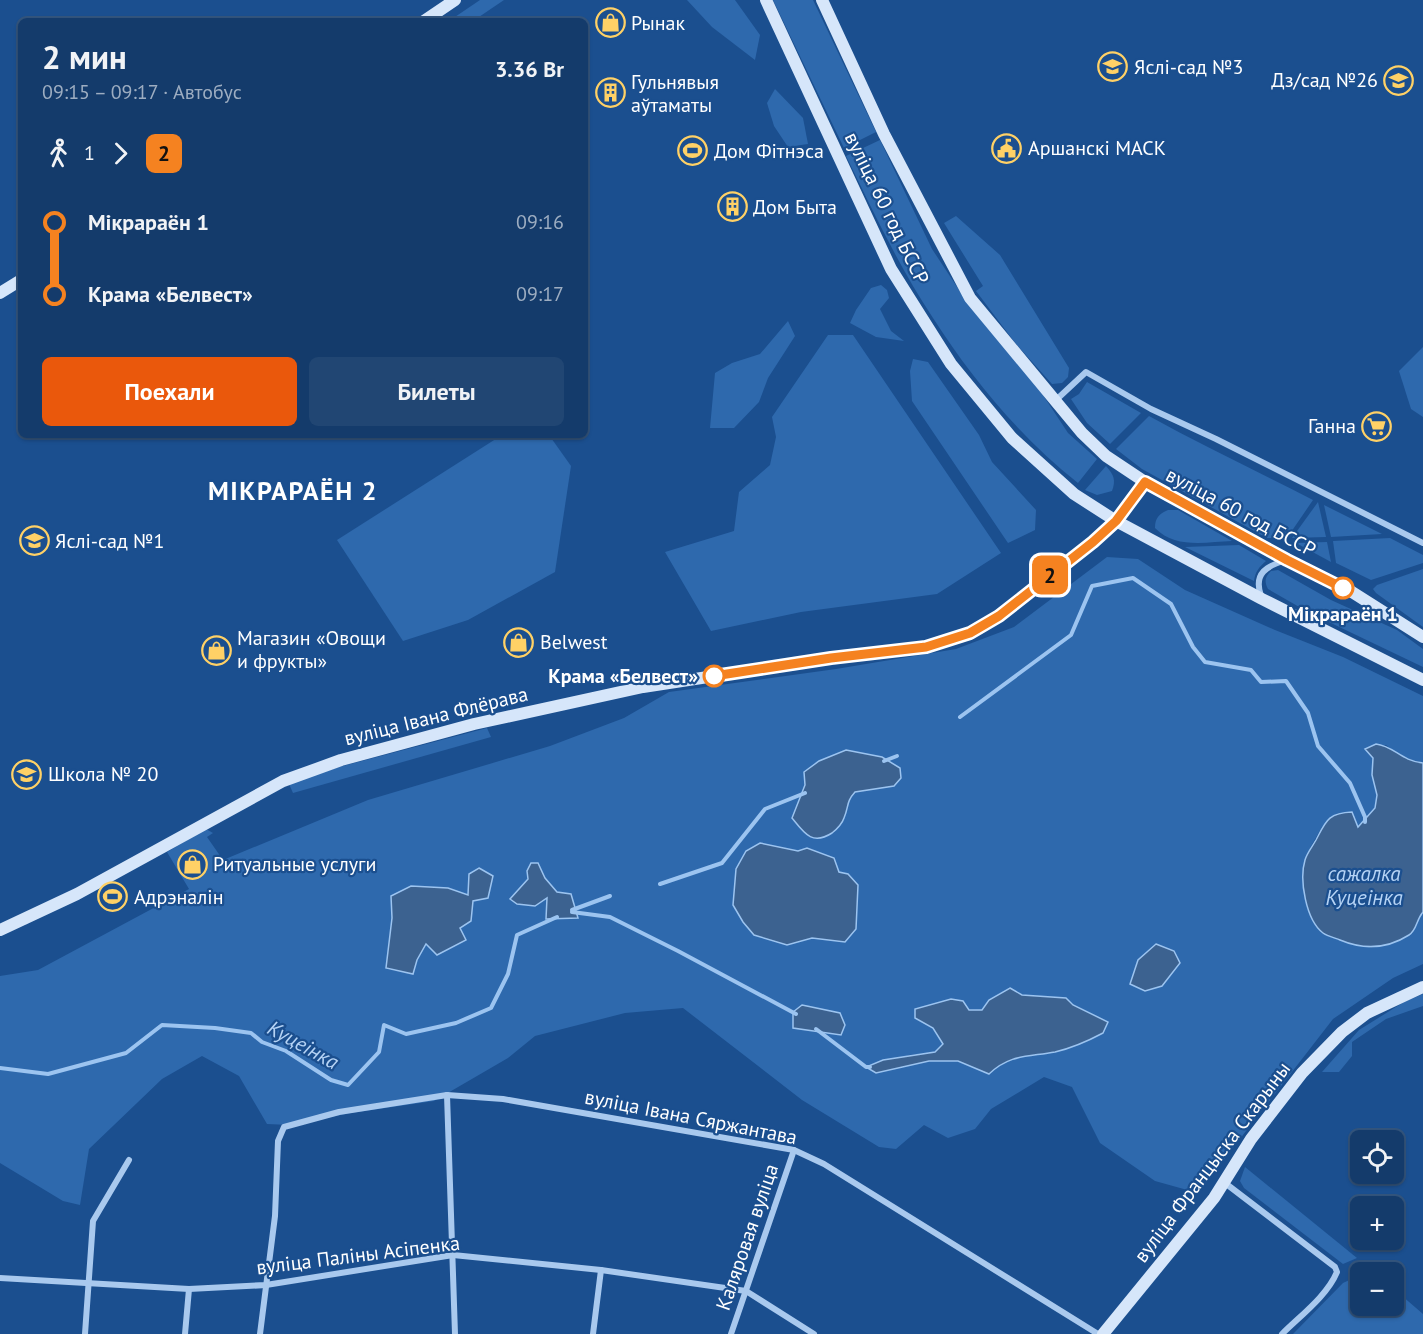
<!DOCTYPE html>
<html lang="ru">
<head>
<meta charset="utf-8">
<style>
	body { margin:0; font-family:"PT Sans",sans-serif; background:#214673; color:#f1f3f6; height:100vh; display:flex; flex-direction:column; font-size:22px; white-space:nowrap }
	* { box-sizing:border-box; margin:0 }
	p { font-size:20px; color:#9dadc1 }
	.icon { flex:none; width:33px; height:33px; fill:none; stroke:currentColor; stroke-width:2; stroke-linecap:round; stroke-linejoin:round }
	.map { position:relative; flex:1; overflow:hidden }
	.details { position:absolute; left:18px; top:18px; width:570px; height:420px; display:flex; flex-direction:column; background:#143b6b; border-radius:9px; box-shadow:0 2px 4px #0004,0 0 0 2px #33557e }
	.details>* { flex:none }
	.badge { padding:0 12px; border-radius:9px; font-size:21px; line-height:39px }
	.fabs { position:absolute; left:1350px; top:1130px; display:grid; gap:12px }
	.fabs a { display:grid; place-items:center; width:54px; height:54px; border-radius:9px; background:#143b6b; box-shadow:0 2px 4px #0004,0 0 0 2px #33557e; font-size:30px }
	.map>.badge { position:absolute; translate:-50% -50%; box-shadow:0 0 0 3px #fff }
	.legs { display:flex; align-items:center; gap:9px; height:66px; padding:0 24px; font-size:20px }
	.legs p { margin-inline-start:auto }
	.overview { display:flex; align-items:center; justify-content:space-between; height:102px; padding:0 24px }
	h1 { font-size:33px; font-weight:800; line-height:45px }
	.button { display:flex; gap:12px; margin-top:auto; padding:12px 24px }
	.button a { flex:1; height:69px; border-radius:9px; background:#ea580c; color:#fff; font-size:24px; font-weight:800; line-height:69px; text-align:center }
	.button a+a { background:#214673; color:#f1f3f6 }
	ul { padding:0 24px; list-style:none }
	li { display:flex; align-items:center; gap:21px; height:72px; font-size:22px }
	li i { display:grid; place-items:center; width:9px; height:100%; margin:0 8px; background:currentColor }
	li i::after { content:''; width:15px; height:15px; margin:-8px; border:4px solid; border-radius:50%; background:#143b6b }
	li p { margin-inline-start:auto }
	li:first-child i { background:linear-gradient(#0000 50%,currentColor 0) }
	li:last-child i { background:linear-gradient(currentColor 50%,#0000 0) }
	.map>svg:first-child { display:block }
</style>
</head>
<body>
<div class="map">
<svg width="1423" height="1334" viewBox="0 0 1423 1334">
	<rect width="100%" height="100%" fill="#1b4f8f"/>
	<g fill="#2e69ad" fill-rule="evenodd">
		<polygon points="480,0 504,0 473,21 449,21"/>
		<polygon points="687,0 735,0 760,35 755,60 712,27"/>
		<polygon points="773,0 813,0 876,132 844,148"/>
		<polygon points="775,89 803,118 808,144 788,147 774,126 767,103"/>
		<path d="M880,140L932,249L971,308L1041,392L1068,433L1097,459L1078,483C1021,438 972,379 933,318C899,267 873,211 846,156Z"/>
		<polygon points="956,216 1000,255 1069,368 1068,377 1062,383 1052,384 1016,344 976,291 983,286 944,223"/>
		<polygon points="881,285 887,290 889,298 880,309 891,331 904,341 876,337 850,323 856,310 871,288"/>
		<polygon points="788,321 795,336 768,378 759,402 734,428 710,428 715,373 732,363 760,354"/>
		<polygon points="828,335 853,335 1001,553 937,594 801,612 711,631 665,552 734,531 739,492 770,465 776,437 772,417"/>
		<polygon points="1423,347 1423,417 1411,409 1399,371"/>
		<polygon points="913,359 928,362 979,435 992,462 1036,510 1035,530 1008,543 912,401 910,371"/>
		<polygon points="1087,382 1141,413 1110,444 1087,423 1071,399 1079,394"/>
		<path d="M1149,416C1203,446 1259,472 1313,500L1287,538H1267L1142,469L1116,449Z"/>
		<polygon points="502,435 549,435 571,466 555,572 468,620 403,641 337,540"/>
		<path d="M1106,466C1114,475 1116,480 1112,491L1097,495L1085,490Z"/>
		<polygon points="1318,502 1326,537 1292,538"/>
		<polygon points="1324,505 1382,534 1331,537"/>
		<path d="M1168,510H1178L1232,541C1206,542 1175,549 1155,528C1155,518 1159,514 1168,510Z"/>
		<polygon points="1390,538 1423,555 1423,563 1371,580 1336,563 1333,541"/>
		<polygon points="1327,542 1331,562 1296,543"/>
		<path d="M1239,545L1266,561C1259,567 1255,572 1254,581L1185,547Z"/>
		<path d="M1107,557L1138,559L1185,590L1275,630L1343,657L1423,696V763L1399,756L1386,745L1365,749L1373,758L1372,775L1377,795L1375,808L1358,827L1338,813L1322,827L1310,848L1370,948C1382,947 1409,939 1414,929C1418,922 1417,919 1423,912V964L1393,978L1333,1019L1198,1193L1155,1181L1100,1143L1072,1087L1044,1077L991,1109L975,1129L948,1138L924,1125L896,1149L879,1147L802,1100L683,1008L625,1013L535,1036L508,1058L434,1101L351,1113L290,1125L267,1124L239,1076L202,1056L162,1079L89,1149L80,1205L63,1201L0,1163V976L38,970L189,889L167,852L206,829L213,833L207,837L223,860L368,800L550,746L624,718L669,692L836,669L956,649L1014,627ZM538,863L545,878L557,892L547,897L510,898L528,879ZM448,888L468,896L460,928L465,940L437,955L426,943L417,960L413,974L387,969L392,918L391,896ZM1022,995L1065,998L1073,1005L1107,1022L1103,1033C1088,1041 1072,1048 1055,1052C1028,1057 1010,1054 989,1074L958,1061H929L876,1073L909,1055L936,1052L943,1044L933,1028L915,1018V1009C937,1004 960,1011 982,1010L989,1000Z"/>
		<polygon points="1423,569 1423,627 1376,593 1373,589 1377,585"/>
		<path d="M1278,570L1331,600L1397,630L1423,649V667L1308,612L1268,589C1264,581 1265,577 1271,571Z"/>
		<polygon points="487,728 491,737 293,793 289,784 339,767"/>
		<polygon points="1423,994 1423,1006 1386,1019 1352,1042 1352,1056 1339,1072 1322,1072 1359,1030 1404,1002"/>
		<polygon points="1245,1167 1357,1258 1343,1264 1244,1188 1240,1181"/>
		<polygon points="1360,1275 1360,1305 1394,1305 1394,1289 1423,1314 1423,1334 1293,1334 1343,1283"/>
	</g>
	<g fill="#3c6290" stroke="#9cc4f0" stroke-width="1.5">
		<path d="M1376,744C1394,746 1401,761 1423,763V912C1416,920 1417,930 1409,935C1387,949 1364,950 1340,940C1335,938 1327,936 1323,933C1306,920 1299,880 1305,860C1307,853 1312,847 1316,840C1326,821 1328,813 1352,812L1358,827L1375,808L1377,795L1372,775L1373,758L1365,749Z"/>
		<path d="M846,750L882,757L900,768L901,778L894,786L855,792C846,802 849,806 844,818C842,824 837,829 832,833C812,846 804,833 792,818L805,785L804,772L819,761Z"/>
		<polygon points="760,843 798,851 807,848 834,858 839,872 848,874 858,885 856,929 845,942 812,938 787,945 754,935 743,922 733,905 736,869 746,851"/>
		<polygon points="531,863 538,863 545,878 557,892 571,894 578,918 546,919 547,898 535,906 517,904 510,899 528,879 527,871"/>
		<polygon points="479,868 493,876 488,898 473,901 471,921 460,928 466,940 437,955 426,944 417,960 413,974 386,968 392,918 391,896 411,886 448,888 468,895 469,874"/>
		<polygon points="1156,944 1174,951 1180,963 1162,986 1145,991 1130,984 1138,960"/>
		<path d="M1010,988L1022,995L1066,998L1073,1005L1108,1022L1103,1033C1088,1041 1072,1048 1055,1052C1028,1057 1010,1054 989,1074L958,1061H929L876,1073L866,1067L883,1060L935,1052L943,1044L933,1028L915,1018V1009L951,999L963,1001L969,1010H982L989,1000Z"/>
		<polygon points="802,1005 840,1013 845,1025 841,1035 793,1028 793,1012"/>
	</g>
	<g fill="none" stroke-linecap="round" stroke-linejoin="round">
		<g stroke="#9cc4f0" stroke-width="4">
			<polyline points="960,717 1071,635 1092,586 1133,578 1171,604 1193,647 1205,662 1251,670 1261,682 1286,681 1308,713 1318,746 1350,783 1365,817 1365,822"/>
			<polyline points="884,761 897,756"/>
			<polyline points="660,884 722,863 765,809 805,793"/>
			<polyline points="572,910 610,896"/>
			<polyline points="572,912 610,917 678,951 796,1014"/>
			<polyline points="816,1029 866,1067 870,1067"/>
			<polyline points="0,1068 48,1074 126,1053 162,1025 215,1028 251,1033 262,1042 286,1051 331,1080 348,1085 379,1052 384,1025 406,1034 456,1023 491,1008 508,974 517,935 557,917"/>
		</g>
		<g stroke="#a9c9ee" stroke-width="6">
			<polyline points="1056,400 1086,372 1151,409 1216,439 1423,543"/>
			<path d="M1261,596C1253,573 1267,566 1286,560"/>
			<polyline points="447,1095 455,1334"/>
			<path d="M1225,1183L1335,1267L1337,1272C1327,1296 1300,1316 1282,1334"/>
			<polyline points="0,1278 189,1289 266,1285 453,1255 601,1270 746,1291 814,1334"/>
			<polyline points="85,1334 93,1221 129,1160"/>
			<polyline points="185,1334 189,1289"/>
			<polyline points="260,1334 275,1216 278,1141 284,1127 339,1112 447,1095 503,1099 794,1150 824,1164 1098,1334"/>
			<polyline points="593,1334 601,1270"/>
			<polyline points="731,1334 794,1150"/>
		</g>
		<g stroke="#d6e6fa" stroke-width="12">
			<polyline points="766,0 891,269 951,364 1012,438 1074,494 1116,521 1262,599 1423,680"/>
			<polyline points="822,0 884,134 970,298 1082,433 1106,456 1145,482 1287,560 1352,592 1423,637"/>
			<polyline points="424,21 455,0"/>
			<polyline points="0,293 21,280"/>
			<polyline points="0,930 77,894 283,781 341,760 474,724 643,687 831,658 926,647 970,633 999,616 1093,542 1116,521 1145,482"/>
			<polyline points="1103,1334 1214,1198 1251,1139 1302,1073 1342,1032 1367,1013 1423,987"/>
		</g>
	</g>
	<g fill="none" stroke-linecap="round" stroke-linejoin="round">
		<defs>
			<polyline id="line-1" points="714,676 831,658 926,647 970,633 999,616 1093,542 1116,521 1145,482 1287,560 1343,588"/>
		</defs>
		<use href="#line-1" stroke="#fff" stroke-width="14"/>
		<use href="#line-1" stroke="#f58220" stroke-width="9"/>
	</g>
	<defs>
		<symbol id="shop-ring" viewBox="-11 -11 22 22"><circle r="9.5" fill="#1b4f8f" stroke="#ffd166" stroke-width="1.5"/><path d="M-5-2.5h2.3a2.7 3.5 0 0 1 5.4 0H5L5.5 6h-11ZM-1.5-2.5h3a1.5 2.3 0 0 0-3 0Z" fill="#ffd166"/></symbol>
		<symbol id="school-ring" viewBox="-11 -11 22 22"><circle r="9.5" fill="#1b4f8f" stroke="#ffd166" stroke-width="1.5"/><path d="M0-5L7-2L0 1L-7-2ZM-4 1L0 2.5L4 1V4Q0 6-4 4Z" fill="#ffd166"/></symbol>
		<symbol id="building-ring" viewBox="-11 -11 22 22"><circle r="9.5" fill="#1b4f8f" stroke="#ffd166" stroke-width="1.5"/><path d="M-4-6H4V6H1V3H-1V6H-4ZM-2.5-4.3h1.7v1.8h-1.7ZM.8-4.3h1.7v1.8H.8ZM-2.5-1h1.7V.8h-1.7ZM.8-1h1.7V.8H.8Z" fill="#ffd166"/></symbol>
		<symbol id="civic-ring" viewBox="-11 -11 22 22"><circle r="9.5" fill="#1b4f8f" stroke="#ffd166" stroke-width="1.5"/><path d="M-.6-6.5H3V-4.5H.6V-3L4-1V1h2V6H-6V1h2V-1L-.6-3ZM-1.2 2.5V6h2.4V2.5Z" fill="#ffd166"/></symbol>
		<symbol id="stadium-ring" viewBox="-11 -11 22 22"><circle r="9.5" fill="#1b4f8f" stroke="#ffd166" stroke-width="1.5"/><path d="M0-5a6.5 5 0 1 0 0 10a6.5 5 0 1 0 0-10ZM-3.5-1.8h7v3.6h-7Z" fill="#ffd166"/></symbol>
		<symbol id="supermarket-ring" viewBox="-11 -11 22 22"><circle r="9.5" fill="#1b4f8f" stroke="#ffd166" stroke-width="1.5"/><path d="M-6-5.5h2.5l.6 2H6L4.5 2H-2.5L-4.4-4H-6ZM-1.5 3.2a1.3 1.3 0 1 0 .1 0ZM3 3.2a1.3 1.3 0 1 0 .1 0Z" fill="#ffd166"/></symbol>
	</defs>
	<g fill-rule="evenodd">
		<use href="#shop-ring" x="594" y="6" width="33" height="33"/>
		<use href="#school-ring" x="1096" y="50" width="33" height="33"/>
		<use href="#school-ring" x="1382" y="64" width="33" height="33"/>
		<use href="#building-ring" x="594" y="76" width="33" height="33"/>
		<use href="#civic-ring" x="990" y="132" width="33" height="33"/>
		<use href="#stadium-ring" x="676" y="134" width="33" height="33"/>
		<use href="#building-ring" x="716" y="190" width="33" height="33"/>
		<use href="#supermarket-ring" x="1360" y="410" width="33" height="33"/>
		<use href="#school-ring" x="18" y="524" width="33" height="33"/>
		<use href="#shop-ring" x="502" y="626" width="33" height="33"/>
		<use href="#shop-ring" x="200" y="634" width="33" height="33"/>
		<use href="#school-ring" x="10" y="758" width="33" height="33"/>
		<use href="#shop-ring" x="176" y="848" width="33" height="33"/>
		<use href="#stadium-ring" x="96" y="880" width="33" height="33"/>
	</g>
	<g fill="#fff" stroke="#f58220" stroke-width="3">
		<circle cx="1343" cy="588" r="10"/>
		<circle cx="714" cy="676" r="10"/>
	</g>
	<g text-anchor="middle" stroke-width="4.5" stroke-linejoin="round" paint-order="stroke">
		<g font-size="20" fill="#fff" stroke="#1b4f8f" text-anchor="start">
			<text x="631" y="30">Рынак</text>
			<text x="1134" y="74">Яслі-сад №3</text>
			<text x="1378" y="87" text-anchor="end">Дз/сад №26</text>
			<text x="631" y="89">Гульнявыя<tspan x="631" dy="23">аўтаматы</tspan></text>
			<text x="1028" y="155">Аршанскі МАСК</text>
			<text x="714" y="158">Дом Фітнэса</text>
			<text x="753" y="214">Дом Быта</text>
			<text x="1356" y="433" text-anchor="end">Ганна</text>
			<text x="55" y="548">Яслі-сад №1</text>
			<text x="237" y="645">Магазин «Овощи<tspan x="237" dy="23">и фрукты»</tspan></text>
			<text x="540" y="649">Belwest</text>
			<text x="48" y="781">Школа № 20</text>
			<text x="213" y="871">Ритуальные услуги</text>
			<text x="134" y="904">Адрэналін</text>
		</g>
		<g font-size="20" fill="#fff" stroke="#1b4f8f">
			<text transform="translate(887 208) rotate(64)" y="7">вуліца 60 год БССР</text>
			<text transform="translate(1241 512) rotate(28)" y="7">вуліца 60 год БССР</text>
			<text transform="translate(436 716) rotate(-14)" y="7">вуліца Івана Флёрава</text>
			<text transform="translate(691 1117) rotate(11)" y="7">вуліца Івана Сяржантава</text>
			<text transform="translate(1212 1162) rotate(-53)" y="7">вуліца Францыска Скарыны</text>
			<text transform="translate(747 1237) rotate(-71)" y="7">Каляровая вуліца</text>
			<text transform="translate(358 1255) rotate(-7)" y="7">вуліца Паліны Асіпенка</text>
		</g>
		<g font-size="20" font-weight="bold" fill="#fff" stroke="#1b4f8f">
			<text x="1343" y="621">Мікрараён 1</text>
			<text x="698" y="683" text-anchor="end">Крама «Белвест»</text>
		</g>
		<g font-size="21" font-style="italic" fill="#b5d3f5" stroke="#1b4f8f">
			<text x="1364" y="881">сажалка<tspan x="1364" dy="24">Куцеінка</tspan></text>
			<text transform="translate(303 1045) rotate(29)" y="7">Куцеінка</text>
		</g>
		<g font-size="26" font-weight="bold" letter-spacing="1.5" fill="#fff" stroke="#1b4f8f">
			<text x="293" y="500">МІКРАРАЁН 2</text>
		</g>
	</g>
</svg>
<div class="fabs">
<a><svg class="icon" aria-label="locate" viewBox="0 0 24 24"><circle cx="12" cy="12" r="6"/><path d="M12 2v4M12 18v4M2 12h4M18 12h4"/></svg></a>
<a>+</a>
<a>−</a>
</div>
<b class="badge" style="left:1050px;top:575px;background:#f58220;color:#111">2</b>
<section class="details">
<div class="overview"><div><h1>2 мин</h1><p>09:15 – 09:17 · Автобус</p></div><b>3.36 Br</b></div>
<div class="legs"><svg class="icon" aria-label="walk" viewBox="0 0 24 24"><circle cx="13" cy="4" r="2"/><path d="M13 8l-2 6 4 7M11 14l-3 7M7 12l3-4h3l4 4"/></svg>1<svg class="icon" aria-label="forward" viewBox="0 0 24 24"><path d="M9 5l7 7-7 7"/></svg><b class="badge" style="background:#f58220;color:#111">2</b></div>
<ul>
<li><i style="color:#f58220"></i><b>Мікрараён 1</b><p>09:16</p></li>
<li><i style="color:#f58220"></i><b>Крама «Белвест»</b><p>09:17</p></li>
</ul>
<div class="button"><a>Поехали</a><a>Билеты</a></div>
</section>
</div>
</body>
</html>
